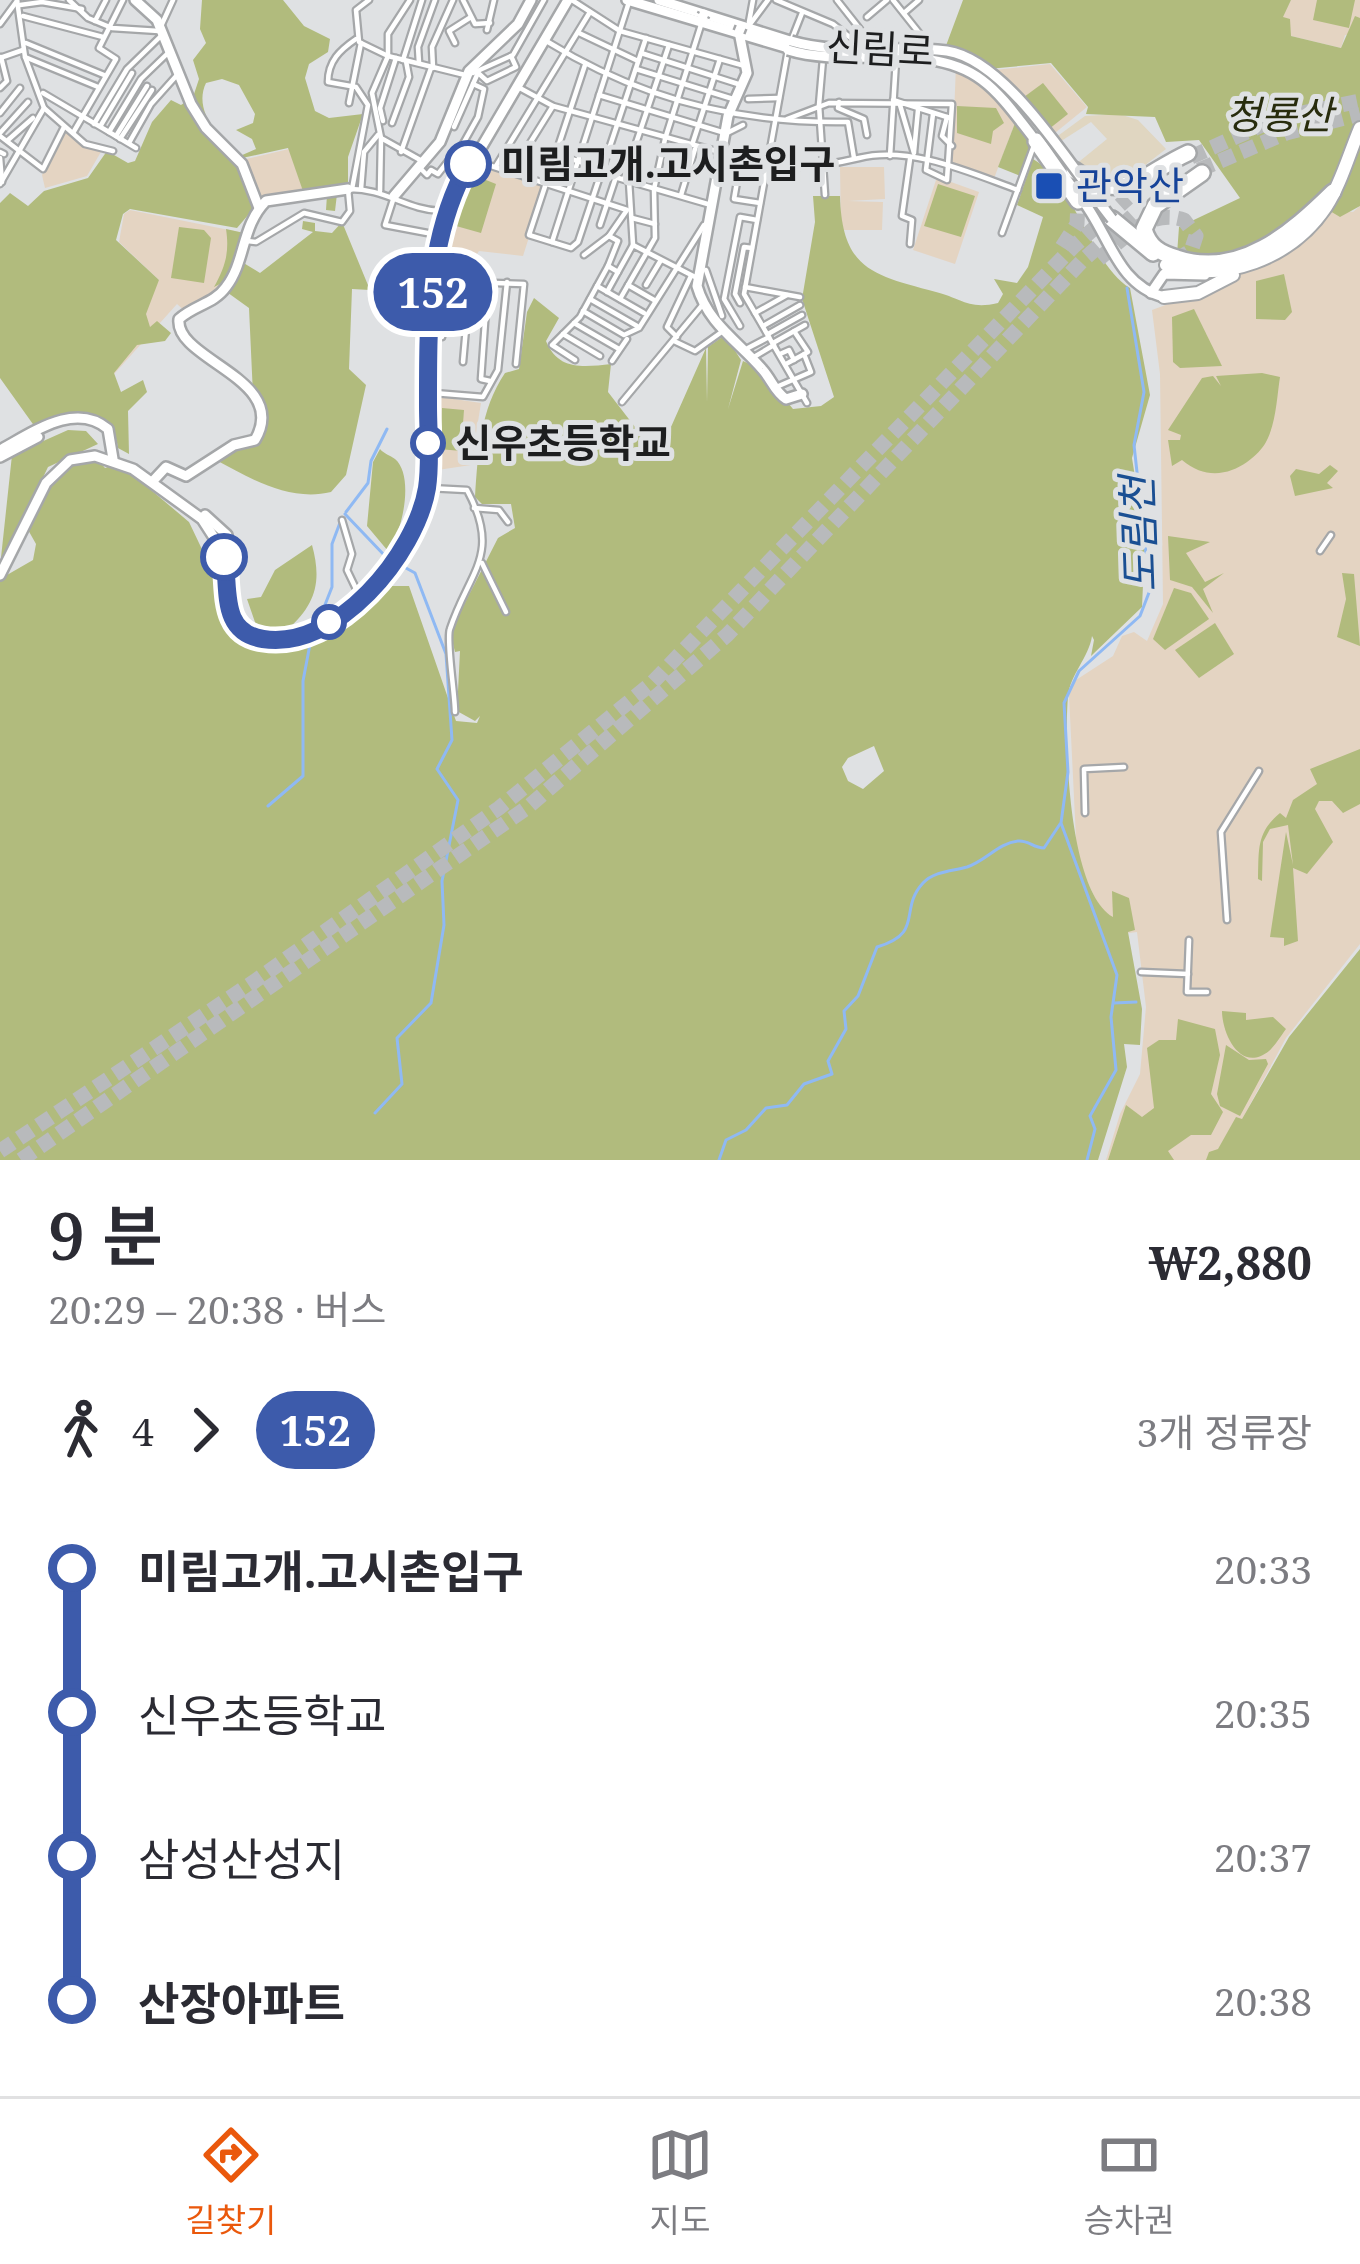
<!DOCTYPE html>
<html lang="ko">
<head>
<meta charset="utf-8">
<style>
	body { margin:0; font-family:"Noto Serif","Noto Sans KR",serif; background:#f2f2f3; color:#2b2b33; height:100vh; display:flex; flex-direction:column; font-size:45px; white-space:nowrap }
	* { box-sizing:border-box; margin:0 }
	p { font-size:39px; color:#7c7c81 }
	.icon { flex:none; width:66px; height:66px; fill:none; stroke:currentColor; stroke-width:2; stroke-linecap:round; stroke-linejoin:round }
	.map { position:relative; height:1160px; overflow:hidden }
	.side { display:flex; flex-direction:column; background:#fff; flex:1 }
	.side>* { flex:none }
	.badge { padding:0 24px; border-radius:39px; font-size:42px; line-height:78px }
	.map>.badge { position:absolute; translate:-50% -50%; box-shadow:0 0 0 6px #fff }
	.legs { display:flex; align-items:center; gap:18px; height:132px; padding:0 48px; font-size:39px }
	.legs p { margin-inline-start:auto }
	.head { display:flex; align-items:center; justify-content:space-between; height:204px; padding:0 48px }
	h1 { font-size:66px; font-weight:600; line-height:90px }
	ul { padding:0 48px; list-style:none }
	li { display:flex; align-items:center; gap:42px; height:144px; font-size:45px }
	li i { display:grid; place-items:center; width:18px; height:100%; margin:0 15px; background:currentColor }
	li i::after { content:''; width:30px; height:30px; margin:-15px; border:9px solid; border-radius:50%; background:#fff }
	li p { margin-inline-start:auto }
	li:first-child i { background:linear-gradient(#0000 50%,currentColor 0) }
	li:last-child i { background:linear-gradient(currentColor 50%,#0000 0) }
	.dock { display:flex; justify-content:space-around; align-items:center; height:168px; border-top:3px solid #e1e1e2; background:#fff; font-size:33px; color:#7c7c81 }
	.dock a { display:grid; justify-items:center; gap:6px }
	.dock .current { color:#ea580c }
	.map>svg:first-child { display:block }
</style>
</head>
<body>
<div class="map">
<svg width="1360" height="1160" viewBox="0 0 1360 1160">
	<rect width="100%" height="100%" fill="#dfe1e3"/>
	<polygon fill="#e0d6c1" points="1119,114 1138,120 1166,149 1118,186 1075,165 1107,139 1091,122 1058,143 1055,138 1085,116"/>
	<g fill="#e4d4c2">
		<polygon points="1291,0 1360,0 1360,34 1345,35 1341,48 1291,36 1282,17"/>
		<polygon points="1050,64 1087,107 1050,137 994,70"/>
		<polygon points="956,65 973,74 1017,118 993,181 952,166"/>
		<polygon points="64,130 102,150 87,176 45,188 42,175"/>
		<polygon points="289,149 304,193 260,207 242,160"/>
		<polygon points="471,159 546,184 523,256 479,251 473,260 450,259 434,267 438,235"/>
		<polygon points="840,167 884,167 885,199 848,201 883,202 882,230 841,230"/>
		<polygon points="937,177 979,192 955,264 913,250"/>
		<polygon points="1360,206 1360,944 1286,1038 1220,1160 1106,1160 1120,1114 1140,1074 1146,1007 1137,932 1129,933 1101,911 1077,859 1069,695 1076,680 1113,656 1122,636 1134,632 1147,641 1163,604 1160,374 1152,310 1198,293 1325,208 1353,212"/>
		<polygon points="130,210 244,233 230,283 186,312 177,304 97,393 159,280 119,242 124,214"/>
		<polygon points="434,396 481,403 471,465 431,471"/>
	</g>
	<g fill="#b1bb7d" fill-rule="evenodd">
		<path d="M202,0H283L304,26L330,39L328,52L309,64L305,78L315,111L329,118L363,114L348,157V189L337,194L335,211L326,210L327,195L304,194L288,148L242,158L255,207L237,228L130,209L123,214L116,240L159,280L146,314L150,327L157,321L171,333L165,341L137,345L114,373L121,392L143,380L147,392L128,411L129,454L118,448C113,403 65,416 35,427L0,378V203L10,193L28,206L44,191L88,178L107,151L128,163L135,161L152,122L171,100L181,105L193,97L199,79L193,60L206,43L200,29ZM222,79L239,85L255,114L253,123L236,130L252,139L256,149L240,156C218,139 193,110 206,83Z"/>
		<polygon points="963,0 1291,0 1283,17 1290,19 1291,36 1341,48 1355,16 1360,18 1360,206 1340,217 1325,208 1297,237 1176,268 1179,227 1240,198 1199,140 1166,142 1155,117 1086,114 1088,107 1051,63 988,69 944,51"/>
		<polygon points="1317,0 1355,0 1349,28 1313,20"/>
		<polygon points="1043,83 1068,114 1049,129 1024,97"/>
		<polygon points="957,106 996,108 1004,123 993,131 991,144 957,133"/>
		<polygon points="1017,118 1036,141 1023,177 998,167"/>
		<path d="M1033,159C1074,182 1091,265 1130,288L1150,395L1132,458L1145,540L1142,607L1091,656L1094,640L1092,636C1089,657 1070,675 1068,696C1064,745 1069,892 1113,917L1112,891L1129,898L1135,930L1128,932L1142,1009L1140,1045L1124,1044L1127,1067L1098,1160H0V579L33,560L36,544L27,528L39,495L77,459L98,460L105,468L119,463L189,522L219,585L220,615L232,633L260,647L338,630L384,586H409L456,721L477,723L480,716L475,721L457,711L460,651L455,652L450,632L498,538L515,528L511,504H482L475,497C478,453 480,410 505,373L519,369L527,312L534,298L559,318L546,341C558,371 584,367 611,364L608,392L635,427L667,436L706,348L707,402L708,347L725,335L741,360L728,409L743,361L760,369L793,409L821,406L834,397L802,299L815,222L813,196H840C842,270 873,275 936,292C961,298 968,310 998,303L1003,294L994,279L1017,283L1028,267L1043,217L1017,205ZM874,746L884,771L863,789L848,781L842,767L848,758Z"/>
		<polygon points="475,164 490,169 486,180 496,184 481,233 449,224"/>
		<polygon points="938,184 975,196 961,237 924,226"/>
		<path d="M303,221L315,223V231L332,233L342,222L370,290L352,289L349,369L366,385L346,475L331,492C290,502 251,479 216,460L261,430L253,395L249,308L224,290V282L214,287C224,269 230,254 226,229L244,233L237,259L260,273L313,232L302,229Z"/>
		<polygon points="179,227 204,230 211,238 204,283 171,278"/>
		<polygon points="1284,274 1292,312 1285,320 1256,319 1256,281"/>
		<polygon points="1194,309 1222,366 1180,368 1173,362 1172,317"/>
		<path d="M1262,373L1280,377C1277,396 1276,424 1266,442C1256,460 1218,491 1182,460L1172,466L1168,440H1180L1181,435L1168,430L1202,378L1213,376L1221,386L1216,376Z"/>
		<polygon points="442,408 464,410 461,451 439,449"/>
		<polygon points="68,430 86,431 98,444 48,467 0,567 12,455"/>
		<path d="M380,449C384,454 390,455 395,459C415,476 402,534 388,551L367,526L373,462Z"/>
		<polygon points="1330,465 1338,471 1327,483 1333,488 1295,496 1290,476 1296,469 1319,474"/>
		<polygon points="1168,536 1210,542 1186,553 1205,582 1224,573 1203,589 1213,613 1192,587 1170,580"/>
		<path d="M312,545C322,581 316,604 288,629L257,628L247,599L261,597L275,570Z"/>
		<polygon points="1342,573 1354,574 1360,646 1337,637 1346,599"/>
		<polygon points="1174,588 1191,593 1209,619 1165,650 1153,639"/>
		<polygon points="1215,623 1234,654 1199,678 1175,650"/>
		<path d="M1360,749V804L1343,813L1332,801H1319L1315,809L1333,842L1307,874L1293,868L1298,941L1284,946V938L1270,937L1286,832L1293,865L1288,825L1270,829L1263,842L1262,881L1258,879C1259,850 1256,833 1280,813L1286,818L1293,800L1317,784L1310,769Z"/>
		<polygon points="1360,949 1360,1160 1206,1160 1209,1152 1218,1149 1236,1117 1242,1119 1289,1037"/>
		<path d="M1222,1011L1246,1013V1020L1273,1017L1286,1029C1281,1036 1273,1048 1269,1051C1240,1074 1222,1033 1222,1011Z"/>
		<polygon points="1178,1019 1215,1029 1220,1055 1211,1094 1223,1112 1211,1135 1191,1135 1168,1151 1174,1160 1108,1160 1126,1105 1142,1117 1154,1108 1147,1048 1159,1040 1176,1040"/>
		<polygon points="1226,1045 1249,1060 1266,1059 1268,1064 1240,1116 1220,1106 1217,1094"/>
	</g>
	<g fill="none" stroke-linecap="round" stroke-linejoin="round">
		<g stroke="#8fb9f3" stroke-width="3">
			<polyline points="346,512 368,483 371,461 387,429"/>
			<polyline points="345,514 386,557 415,573 446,654 452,740 437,769 458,800 442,881 444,925 431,1003 397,1038 402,1084 375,1113"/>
			<polyline points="319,620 332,587 332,544 341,520"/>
			<polyline points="268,806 303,776 303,681 311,639"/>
			<polyline points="1114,1003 1136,1002"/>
			<path d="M719,1160L726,1140L746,1130L766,1108L787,1105L804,1084L832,1074L828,1061L846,1029L844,1011L858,996L877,947C925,933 898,910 923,883C934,871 953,871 967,867C986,861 998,843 1018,841C1029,840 1033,848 1044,848L1060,824"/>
			<polyline points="1087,1160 1095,1129 1090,1116 1116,1070 1111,1017 1117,975 1061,823 1068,772 1064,703 1079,671 1140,616 1150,590 1134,445 1144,392 1127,288"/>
		</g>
		<g stroke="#b8babc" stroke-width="15" stroke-dasharray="15 8" stroke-linecap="butt">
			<polyline points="1191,157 1278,118 1360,101"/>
			<polyline points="1199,170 1286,133 1360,114"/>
			<polyline points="1062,247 1077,224 1078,201"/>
			<path d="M1099,259C1123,239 1149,208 1184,220L1196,236L1191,251L1175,260"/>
			<polyline points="0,1151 255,981 499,808 652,683 1073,247 1128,198"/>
			<polyline points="21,1160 528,807 727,635 1083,260 1138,211"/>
		</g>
		<defs>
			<g id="street">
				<polyline points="17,0 25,57 44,108 85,144 113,151"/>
				<polyline points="69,0 88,18 112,28 159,31"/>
				<polyline points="369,0 356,10 359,42 388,56 465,75"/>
				<polyline points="410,0 388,34 388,56 372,93 381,138 422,161"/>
				<polyline points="463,0 475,24 490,23"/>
				<polyline points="572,0 620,31 745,66"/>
				<polyline points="776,0 833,24 861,46"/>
				<polyline points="837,0 874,47"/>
				<polyline points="893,0 920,34 920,50"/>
				<polyline points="20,5 42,2 82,9"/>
				<polyline points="904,13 919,0"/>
				<polyline points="23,16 103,37"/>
				<polyline points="867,17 887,0"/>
				<polyline points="95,21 106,0"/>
				<polyline points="749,22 753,0"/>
				<polyline points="0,24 17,1"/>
				<polyline points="162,24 173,0"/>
				<polyline points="748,27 768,0"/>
				<polyline points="487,30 494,0"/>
				<polyline points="579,33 638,61"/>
				<polyline points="791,41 802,13"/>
				<path d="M548,42C640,99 739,124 848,122L854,158"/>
				<polyline points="26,43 104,75"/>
				<polyline points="455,43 449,31 471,17"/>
				<polyline points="788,50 744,294 807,403"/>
				<polyline points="641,53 738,84"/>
				<polyline points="25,57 98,87"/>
				<polyline points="0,58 23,50"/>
				<polyline points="823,59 819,105 825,195"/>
				<polyline points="403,60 422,0"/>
				<polyline points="419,63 418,47 435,0"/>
				<polyline points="585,65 529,235 571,248 578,242 646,38"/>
				<polyline points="433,68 432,47 453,0"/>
				<polyline points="636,69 733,99"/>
				<polyline points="476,71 487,81 516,67 511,56"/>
				<polyline points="473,73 513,55 544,0"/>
				<path d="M518,87L553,106L767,165C799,171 834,164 859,158C910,145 971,173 1018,190"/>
				<polyline points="0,88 7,81 1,57"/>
				<polyline points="43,93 136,148"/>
				<polyline points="599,95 725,133"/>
				<polyline points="748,99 779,98"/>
				<polyline points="893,100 950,118"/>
				<polyline points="839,102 838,108 864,119 867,135"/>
				<polyline points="349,103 361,43"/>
				<polyline points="900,105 914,153"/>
				<polyline points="0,113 20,88"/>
				<polyline points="947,117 942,136 952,146"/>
				<polyline points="787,119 829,103 952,104 947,180 926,170 933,114"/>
				<polyline points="383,121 380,108 396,58"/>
				<polyline points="392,123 409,77 406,61"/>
				<polyline points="94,124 127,69 162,35"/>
				<polyline points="101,125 132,73"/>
				<polyline points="454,127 477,75"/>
				<polyline points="109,132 141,79 169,52"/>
				<polyline points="0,133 28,102"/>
				<polyline points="73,133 116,59 99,48 123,0"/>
				<polyline points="727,133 743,125"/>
				<polyline points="0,136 43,169 64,127"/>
				<polyline points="116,136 147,86"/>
				<polyline points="120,139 152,90"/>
				<polyline points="8,140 33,118"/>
				<polyline points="129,143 151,104 177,75"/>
				<polyline points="692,145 720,59"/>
				<polyline points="459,151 478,117 484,89 473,84"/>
				<polyline points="0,152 4,154"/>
				<polyline points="401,152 431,68"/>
				<polyline points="914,152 918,110"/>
				<polyline points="556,154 602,169"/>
				<polyline points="890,156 896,60"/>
				<polyline points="0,158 2,182"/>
				<polyline points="741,159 734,199 760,203"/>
				<polyline points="910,159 902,216 912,220 910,244"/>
				<polyline points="476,161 627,210 609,236 584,255"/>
				<polyline points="496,166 590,12"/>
				<polyline points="421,169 427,175 431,170 438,174 456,151 473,155"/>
				<polyline points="512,172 553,106"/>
				<polyline points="601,173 711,205"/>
				<polyline points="624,179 669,45"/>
				<polyline points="629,181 633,245"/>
				<polyline points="0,184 44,108"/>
				<path d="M352,189L368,105L356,87L328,82C328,61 340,50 356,39"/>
				<polyline points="361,189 364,152 378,135"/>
				<polyline points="380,191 381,138"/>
				<polyline points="681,195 695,149"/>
				<polyline points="394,197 385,225 438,235"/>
				<polyline points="632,218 655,224"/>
				<polyline points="600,225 616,177"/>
				<polyline points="1002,233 1033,148"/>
				<path d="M247,241L256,242L304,213L342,222L350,211L348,189C384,188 407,210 441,211"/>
				<polyline points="552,242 629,2"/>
				<polyline points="608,266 618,241 609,236"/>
				<polyline points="706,270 722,316"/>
				<polyline points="488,280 481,379 490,381"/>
				<polyline points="433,281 524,284 516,364"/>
				<polyline points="628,285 654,300"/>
				<polyline points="646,285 661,260"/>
				<polyline points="597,286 644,313"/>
				<polyline points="745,287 800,297"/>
				<polyline points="607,292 618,272"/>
				<polyline points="590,299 637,326"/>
				<polyline points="620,299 655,238 654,189 665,139 701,25"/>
				<polyline points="740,303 735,294 744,247 752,248"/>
				<polyline points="583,311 624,335 639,328 704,225"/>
				<polyline points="755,313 787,295"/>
				<polyline points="574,323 619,349"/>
				<polyline points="740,326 724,299 740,217 757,220"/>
				<polyline points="763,326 800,305"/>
				<polyline points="563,334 600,356"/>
				<polyline points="768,334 802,315"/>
				<polyline points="431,337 442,337 449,293 444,283"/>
				<polyline points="677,337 667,327 691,276"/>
				<polyline points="674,341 695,351 723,331"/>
				<polyline points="773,343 805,325"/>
				<polyline points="748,348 769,337"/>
				<polyline points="780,354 789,350 794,360"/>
				<polyline points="754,357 774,345"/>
				<polyline points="575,360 552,345 580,317 608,266 618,272 633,245 699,279"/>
				<polyline points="612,361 627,339"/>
				<polyline points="463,362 470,283"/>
				<polyline points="786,364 808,352 794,331"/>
				<polyline points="774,388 811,372 804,354"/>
				<polyline points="434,393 483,397 498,370 507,282"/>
				<polyline points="622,402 704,303"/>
				<path d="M429,488L467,490C502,555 469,571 450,629C446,640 455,694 455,712"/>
				<polyline points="474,508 499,510 508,522"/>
				<polyline points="342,520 352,554 347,570 358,593"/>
				<polyline points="1320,551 1331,535"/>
				<polyline points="482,563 506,612"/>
				<polyline points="1085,813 1084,769 1124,767"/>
				<polyline points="1227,920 1221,832 1259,771"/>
				<polyline points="1189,940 1187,992 1207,992"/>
				<polyline points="1141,972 1188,974"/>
			</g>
			<g id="secondary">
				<polyline points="135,0 157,20 191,104 206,128 242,164 259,208"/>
				<polyline points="627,0 788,48"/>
				<polyline points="659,0 790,41"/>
				<path d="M739,32L747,73L728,116L697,286C708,324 739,342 762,369C772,380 774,391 786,399L802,394"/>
				<polyline points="394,196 440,142 469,71 518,24 531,0"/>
				<path d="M1080,197C1109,232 1116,285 1164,297"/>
				<polyline points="1151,293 1164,274 1205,275"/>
				<path d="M0,450C32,433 75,401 108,429L113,459"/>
				<polyline points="0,457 38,437"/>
				<path d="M152,482L166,467L186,476L234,445L255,440C291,379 174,360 179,319C194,305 214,304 226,287C246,261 241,226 266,201L348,189"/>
				<polyline points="205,515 227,535 231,572"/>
				<polyline points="0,575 46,483 70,460 95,456 133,469 202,519 222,550 230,615 250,635 270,640 307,633 352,606 401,548 427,488 434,267 444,211 568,0"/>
			</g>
			<g id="primary">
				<path d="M1166,265C1224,283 1291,259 1326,207C1341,184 1349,154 1360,128"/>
				<polyline points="1164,297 1198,293 1233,275"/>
			</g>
			<g id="highway">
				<polyline points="1036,141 1078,201"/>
				<path d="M1074,170C1125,206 1140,175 1188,153"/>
				<path d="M1202,173L1155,206L1144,229C1149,247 1160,253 1177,258C1240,279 1292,232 1333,192"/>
				<polyline points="1112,219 1153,253"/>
			</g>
		</defs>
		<use href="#street" stroke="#a5a7a9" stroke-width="9"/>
		<use href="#secondary" stroke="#a5a7a9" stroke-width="14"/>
		<use href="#primary" stroke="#a5a7a9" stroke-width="16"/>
		<use href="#highway" stroke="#a5a7a9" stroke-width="20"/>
		<use href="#street" stroke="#fff" stroke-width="4.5"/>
		<use href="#secondary" stroke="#fff" stroke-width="9"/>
		<use href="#primary" stroke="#fff" stroke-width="12"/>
		<use href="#highway" stroke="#fff" stroke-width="15"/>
		<defs>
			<g id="secondary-bridge">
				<polyline points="703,16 704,14"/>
				<polyline points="739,32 741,27"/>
				<path d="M791,41C842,56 894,44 947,51C1008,60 1074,172 1112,219"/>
				<path d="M788,50C849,69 929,40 982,80C1001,94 1017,117 1032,136"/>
			</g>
		</defs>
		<use href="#secondary-bridge" stroke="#a5a7a9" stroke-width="14" stroke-linecap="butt"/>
		<use href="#secondary-bridge" stroke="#fff" stroke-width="9"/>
	</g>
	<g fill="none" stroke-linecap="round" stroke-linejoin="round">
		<defs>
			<path id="line-1" d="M224,557C230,588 219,632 263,639C336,651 416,554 427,488C431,462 428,432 428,406C428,323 427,238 468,164"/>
		</defs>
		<use href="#line-1" stroke="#fff" stroke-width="27"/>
		<use href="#line-1" stroke="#3d5bab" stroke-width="18"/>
	</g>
	<g fill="#fff" stroke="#3d5bab" stroke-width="6">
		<circle cx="468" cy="164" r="21"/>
		<circle cx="428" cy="443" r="15"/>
		<circle cx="224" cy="557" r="21"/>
		<circle cx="329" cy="622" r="15"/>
	</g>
	<rect fill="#1a4fb4" stroke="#dfe1e3" stroke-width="4.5" x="1034" y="171" width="30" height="30" rx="6"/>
	<g text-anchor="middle" stroke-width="10" stroke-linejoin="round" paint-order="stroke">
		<g font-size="39" fill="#1d1e1f" stroke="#dfe1e3">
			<text transform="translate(880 49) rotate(3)" y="14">신림로</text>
		</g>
		<g font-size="39" font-style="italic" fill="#282c0d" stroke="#dfe1e3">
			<text x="1279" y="129">청룡산</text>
		</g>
		<g font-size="39" font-weight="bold" fill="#1d1e1f" stroke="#dfe1e3" text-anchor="start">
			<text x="501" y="178">미림고개.고시촌입구</text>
			<text x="455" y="457">신우초등학교</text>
		</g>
		<g font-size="39" fill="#164399" stroke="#dfe1e3" text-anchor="start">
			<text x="1076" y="200">관악산</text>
		</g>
		<g font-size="42" font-style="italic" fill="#1a4f93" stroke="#dfe1e3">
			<text transform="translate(1139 534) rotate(-92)" y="15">도림천</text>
		</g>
	</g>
</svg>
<b class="badge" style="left:433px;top:292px;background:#3d5bab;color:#fff">152</b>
</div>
<section class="side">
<div class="head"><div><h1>9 분</h1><p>20:29 – 20:38 · 버스</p></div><b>₩2,880</b></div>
<div class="legs"><svg class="icon" aria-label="walk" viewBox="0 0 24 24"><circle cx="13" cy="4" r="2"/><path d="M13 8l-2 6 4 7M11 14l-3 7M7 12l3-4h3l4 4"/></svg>4<svg class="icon" aria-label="forward" viewBox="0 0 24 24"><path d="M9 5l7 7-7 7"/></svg><b class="badge" style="background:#3d5bab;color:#fff">152</b><p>3개 정류장</p></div>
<ul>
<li><i style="color:#3d5bab"></i><b>미림고개.고시촌입구</b><p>20:33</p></li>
<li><i style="color:#3d5bab"></i><span>신우초등학교</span><p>20:35</p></li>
<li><i style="color:#3d5bab"></i><span>삼성산성지</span><p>20:37</p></li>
<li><i style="color:#3d5bab"></i><b>산장아파트</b><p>20:38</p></li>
</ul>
</section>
<nav class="dock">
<a class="current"><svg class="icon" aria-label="directions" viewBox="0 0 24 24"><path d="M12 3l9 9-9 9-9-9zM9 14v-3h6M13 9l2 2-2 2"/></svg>길찾기</a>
<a><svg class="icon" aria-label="map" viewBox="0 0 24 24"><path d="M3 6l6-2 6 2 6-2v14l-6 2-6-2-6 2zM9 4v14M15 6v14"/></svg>지도</a>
<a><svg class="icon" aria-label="tickets" viewBox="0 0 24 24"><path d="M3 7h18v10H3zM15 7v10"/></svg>승차권</a>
</nav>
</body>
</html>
